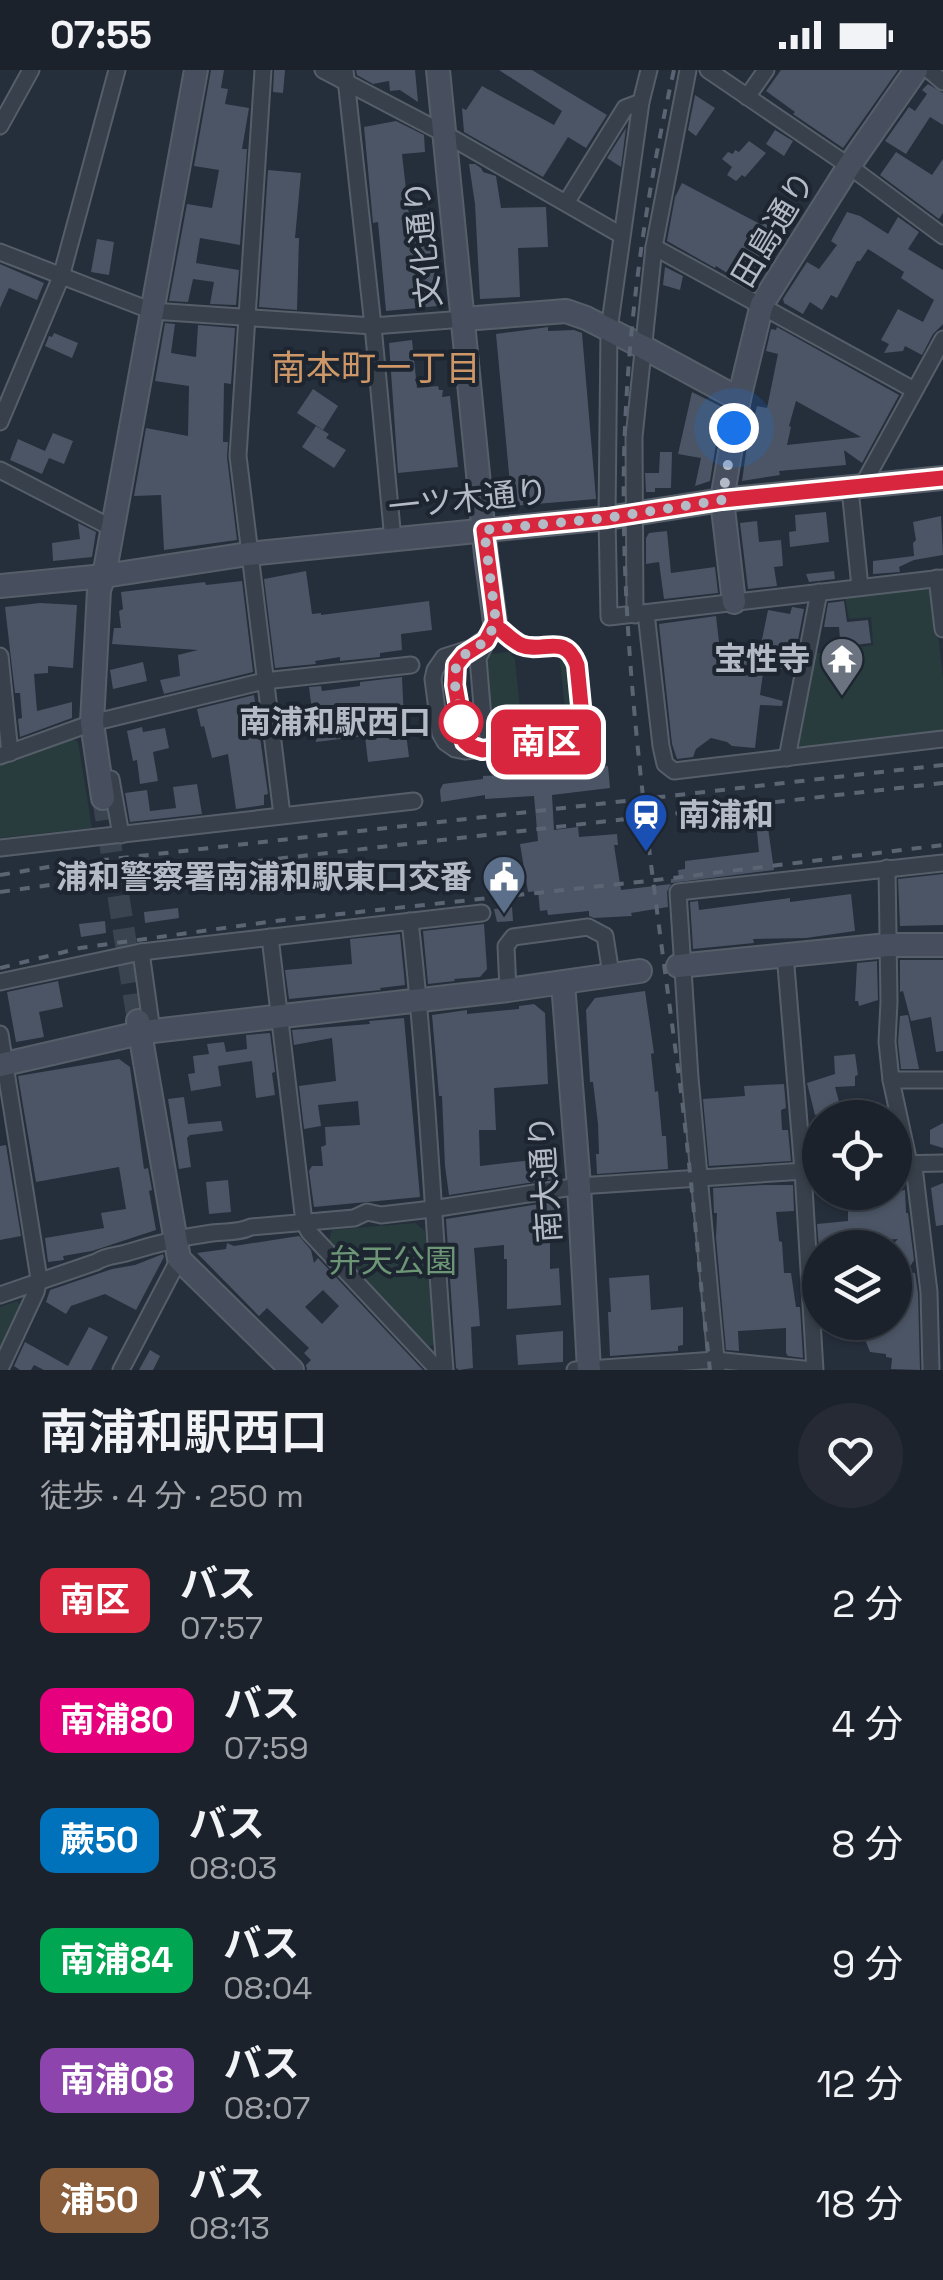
<!DOCTYPE html>
<html lang="ja">
<head>
<meta charset="utf-8">
<style>
	body { margin:0; font-family:"Space Grotesk","Noto Sans JP",sans-serif; background:#252a34; color:#f1f3f6; height:100vh; display:flex; flex-direction:column; font-size:38px; white-space:nowrap }
	* { box-sizing:border-box; margin:0 }
	p { font-size:32px; color:#a0a4a9 }
	.icon { flex:none; width:55px; height:55px; fill:none; stroke:currentColor; stroke-width:2; stroke-linecap:round; stroke-linejoin:round }
	.map { position:relative; height:1300px; overflow:hidden }
	.panel { display:flex; flex-direction:column; background:#1c222c; flex:1 }
	.panel>* { flex:none }
	.badge { padding:0 20px; border-radius:15px; font-size:35px; line-height:65px }
	.tools { position:absolute; left:802px; top:1030px; display:grid; gap:20px }
	.tools a { display:grid; place-items:center; width:110px; height:110px; border-radius:50%; background:#1c222c; box-shadow:0 2px 8px #0004,0 0 0 2px #3a3f48; font-size:50px }
	.you { position:absolute; width:50px; height:50px; margin:-25px; border:8px solid #fff; border-radius:50%; background:#1a73e8; box-shadow:0 0 0 15px #1a73e833 }
	.map>.badge { position:absolute; translate:-50% -50%; box-shadow:0 0 0 5px #fff }
	.round { display:grid; place-items:center; flex:none; width:105px; height:105px; border-radius:52px; background:#252a34 }
	.overview { display:flex; align-items:center; justify-content:space-between; height:170px; padding:0 40px }
	h1 { font-size:48px; font-weight:600; line-height:75px }
	ul { padding:0; list-style:none }
	li { display:flex; align-items:center; gap:30px; height:120px; padding:0 40px }
	li div { flex:1 }
	li b { display:block; font-size:38px }
	li em { font-style:normal }
	li .badge { min-width:110px; font-weight:700; text-align:center }
	.status { display:flex; justify-content:space-between; align-items:center; height:70px; padding:0 50px; background:#1c222c; direction:ltr }
	.status svg { height:28px; fill:currentColor }
	.map>svg:first-child { display:block }
</style>
</head>
<body>
<div class="status"><b>07:55</b><svg viewBox="0 0 49 12"><path d="M0 12V9h3v3zM5 12V6h3v6zM10 12V3h3v9zM15 12V0h3v12zM26 1h20v11H26zM47 4h2v5h-2z"/></svg></div>
<div class="map">
<svg width="943" height="1300" viewBox="0 0 943 1300">
	<rect width="100%" height="100%" fill="#252e3b"/>
	<g fill="#283b3d">
		<polygon points="931,516 933,519 943,608 943,662 796,681 794,676 810,584 873,575 871,547 849,549 845,527"/>
		<path d="M509,582L515,589L522,659C513,669 499,665 492,655L486,590L491,584Z"/>
		<polygon points="559,582 564,586 572,596 575,649 567,658"/>
		<polygon points="71,668 78,672 92,758 0,768 0,692"/>
		<polygon points="415,1153 425,1161 436,1274 426,1278 328,1174 332,1160"/>
		<polygon points="17,1231 22,1238 0,1285 0,1237"/>
	</g>
	<g fill="#4b5565" fill-rule="evenodd">
		<polygon points="211,0 224,0 221,18 228,19 225,34 249,38 242,79 247,79 240,175 200,168 196,193 239,200 236,235 210,234 214,212 193,209 188,232 169,231 187,134 212,138 219,100 194,96"/>
		<polygon points="274,0 285,0 283,23 273,22"/>
		<polygon points="356,0 415,0 418,32 400,20 390,21 389,11 373,14 357,5"/>
		<polygon points="499,0 532,0 607,45 586,78 568,67 543,107 464,62 462,38 466,40 482,16 554,55 562,41"/>
		<polygon points="781,0 898,0 843,78 793,44 795,42 766,21"/>
		<polygon points="928,14 943,23 943,55 930,47 906,84 885,71 909,37 915,41 927,24 922,20"/>
		<polygon points="695,25 715,38 696,66 688,60"/>
		<polygon points="396,51 424,65 425,82 402,84 410,155 430,153 438,236 386,241 378,152 373,153 364,57"/>
		<polygon points="626,58 621,97 607,88"/>
		<polygon points="775,60 793,71 784,86 766,74"/>
		<polygon points="749,71 766,83 745,107 742,105 736,111 727,105 732,97 722,89 728,82 733,84 735,80 739,82"/>
		<polygon points="896,82 932,105 943,89 943,143 939,149 880,105"/>
		<polygon points="469,94 475,94 481,98 483,102 496,106 501,138 546,137 548,177 518,178 520,227 480,229 475,134"/>
		<polygon points="268,100 301,103 295,168 299,168 297,240 259,237"/>
		<polygon points="682,113 760,154 761,151 785,167 751,218 716,196 715,198 667,171 675,127"/>
		<polygon points="847,142 860,146 888,164 898,147 919,162 908,179 943,200 943,254 933,264 922,285 905,276 903,281 884,283 889,274 881,270 898,239 923,252 934,230 901,208 904,202 868,179 860,191 857,191 837,228 831,225 822,240 810,232 803,244 784,233 783,229 807,192 819,199 837,175 831,171"/>
		<polygon points="97,169 114,172 109,205 91,202"/>
		<polygon points="0,194 44,213 37,230 9,218 0,238"/>
		<polygon points="665,197 683,206 680,220 663,215"/>
		<polygon points="165,253 175,254 171,283 196,287 198,255 235,258 231,314 224,313 223,372 228,372 227,387 237,470 164,480 161,425 134,426 146,358 188,366 189,316 155,311"/>
		<polygon points="548,257 548,261 574,260 582,263 596,429 512,436 496,264"/>
		<path d="M777,257L899,325L862,393L844,380L846,395L779,401L780,405L742,411L751,347L754,348L757,336L767,338L778,284L766,281L771,259L776,260ZM796,331L861,367L787,375L791,357L789,356Z"/>
		<polygon points="54,263 78,273 72,288 45,276 49,266 52,267"/>
		<polygon points="412,270 417,318 438,316 439,320 443,320 442,327 450,326 458,397 398,403 389,273"/>
		<polygon points="313,319 338,336 323,360 297,343"/>
		<polygon points="692,322 722,337 710,411 695,416 701,388 678,384"/>
		<polygon points="316,356 329,364 326,368 346,380 334,398 302,377"/>
		<polygon points="53,363 73,371 64,394 49,388 42,404 10,390 18,369 45,381"/>
		<polygon points="660,382 672,382 671,418 655,418 655,422 646,422 645,403 659,403"/>
		<polygon points="826,442 829,472 790,477 789,462 796,461 795,445"/>
		<polygon points="941,446 943,485 914,490 899,497 900,502 873,504 873,491 914,486 913,473 916,470 913,452"/>
		<polygon points="757,451 759,472 781,470 783,496 774,497 777,516 748,519 740,453"/>
		<polygon points="78,453 96,462 92,487 53,491 52,473 80,469"/>
		<polygon points="667,461 671,503 715,497 718,523 664,529 659,492 646,494 646,468 649,463"/>
		<polygon points="306,501 312,544 321,543 321,545 429,531 432,560 401,564 402,580 380,583 380,587 340,591 340,587 315,591 316,594 275,598 264,509"/>
		<polygon points="834,501 835,509 809,512 806,504"/>
		<polygon points="242,511 253,602 164,624 160,610 180,606 178,585 198,580 112,574 114,558 121,558 119,541 123,539 121,522 205,512 206,515"/>
		<polygon points="844,531 847,552 868,550 871,573 846,576 845,568 840,569 839,557 824,557 828,533"/>
		<polygon points="40,533 77,535 73,598 48,596 48,603 34,604 37,641 72,632 72,648 20,667 18,649 22,648 20,623 15,623 5,537"/>
		<polygon points="792,537 804,539 792,601 764,596 760,625 783,631 782,636 760,635 755,678 732,676 727,672 711,668 696,679 693,687 677,689 672,674 659,554 716,546 719,572 759,584 768,540 790,544"/>
		<polygon points="143,592 147,611 113,619 110,600"/>
		<polygon points="402,607 404,650 408,650 409,662 406,663 409,687 368,692 365,666 316,672 309,617 321,616 322,621 360,616 360,612"/>
		<polygon points="254,625 268,724 264,725 264,735 236,739 228,684 212,688 204,656 201,657 197,639"/>
		<polygon points="142,657 143,662 165,658 169,678 153,682 158,711 140,714 137,690 133,691 127,661"/>
		<polygon points="608,696 610,718 552,725 554,760 578,757 579,767 617,764 618,775 614,775 621,820 671,814 667,822 668,837 631,843 632,846 594,848 589,846 589,841 548,845 547,840 540,841 538,821 528,822 520,774 538,771 534,726 485,729 485,725 441,732 440,720 443,714 483,709 483,706 501,705 501,708 544,703 544,706"/>
		<polygon points="197,714 202,744 130,752 125,723 147,720 150,741 176,738 173,717"/>
		<polygon points="767,751 774,800 671,813 671,809 679,808 678,800 685,799 685,791 759,782 756,752"/>
		<polygon points="943,804 943,855 900,856 898,809"/>
		<polygon points="851,824 855,861 806,868 753,869 754,873 693,879 690,832 698,831 699,840 790,828 790,832"/>
		<polygon points="512,837 513,851 497,852 494,839"/>
		<polygon points="178,838 179,848 145,853 144,842"/>
		<polygon points="105,851 106,863 81,867 79,854"/>
		<polygon points="484,854 487,899 480,907 454,909 455,911 428,914 423,861"/>
		<polygon points="400,864 405,915 380,918 381,920 289,929 285,900 352,894 350,869"/>
		<polygon points="900,890 943,890 943,981 936,982 931,947 911,951 903,921 900,922"/>
		<polygon points="877,891 878,930 859,936 858,931 855,931 857,893"/>
		<polygon points="58,911 63,937 39,942 44,967 16,972 7,922"/>
		<polygon points="645,921 654,983 651,984 655,1022 658,1021 662,1066 666,1066 668,1099 597,1104 596,1084 599,1084 598,1054 593,1012 590,1012 586,940 595,928"/>
		<polygon points="534,934 545,943 548,1014 494,1018 496,1060 479,1060 480,1096 551,1088 554,1109 449,1125 445,1096 442,1026 439,1026 432,945 467,940 467,944 519,939 519,936"/>
		<polygon points="908,945 919,999 901,999 898,972 900,946"/>
		<polygon points="404,948 420,1127 314,1137 309,1101 312,1096 323,1096 321,1077 326,1075 325,1057 360,1055 358,1031 318,1035 321,1056 304,1059 299,1016 336,1011 332,968 294,975 292,960 370,954 369,951"/>
		<polygon points="270,963 275,1002 272,1003 275,1025 256,1028 252,991 218,996 221,1016 191,1021 188,1004 195,1003 193,986 209,984 207,974 224,972 226,982 247,979 246,965"/>
		<polygon points="855,984 858,1005 855,1006 855,1016 835,1017 841,1039 815,1045 807,1013 835,1004 834,986"/>
		<polygon points="119,989 130,997 144,1099 148,1098 152,1120 149,1121 156,1160 92,1181 63,1186 64,1190 48,1192 45,1168 104,1158 101,1143 126,1139 119,1097 36,1112 18,1006"/>
		<polygon points="784,1014 786,1038 781,1040 782,1060 788,1060 791,1091 709,1096 703,1029 745,1026 744,1016"/>
		<polygon points="184,1027 188,1054 221,1051 223,1061 190,1065 187,1068 191,1097 179,1099 168,1029"/>
		<polygon points="943,1053 943,1078 930,1074 930,1060"/>
		<polygon points="6,1075 21,1166 0,1170 0,1076"/>
		<polygon points="228,1110 231,1142 209,1144 206,1112"/>
		<polygon points="943,1113 943,1155 936,1156 931,1118"/>
		<polygon points="763,1115 793,1115 794,1141 776,1142 779,1171 782,1172 784,1203 791,1203 796,1237 800,1237 803,1288 788,1286 786,1283 786,1258 738,1261 739,1281 726,1280 716,1168 717,1143 714,1143 713,1118"/>
		<polygon points="905,1120 906,1143 908,1143 914,1190 907,1202 915,1203 918,1223 920,1300 891,1299 892,1288 886,1287 886,1284 870,1282 864,1267 870,1267 872,1252 895,1252 895,1172 898,1169 870,1171 870,1162 845,1168 845,1178 819,1178 817,1154 848,1151 848,1122 870,1122 870,1124"/>
		<polygon points="558,1131 559,1156 550,1156 550,1199 559,1198 561,1235 507,1239 507,1189 504,1189 504,1175 474,1178 480,1256 471,1257 473,1298 459,1300 456,1298 446,1149"/>
		<path d="M299,1166L311,1180L314,1193L318,1188L423,1300H307L306,1295L311,1290L304,1283L309,1278L267,1238L259,1246L197,1183L226,1179L227,1173L234,1176ZM323,1220L339,1236L322,1254L305,1237Z"/>
		<polygon points="163,1184 164,1187 136,1240 105,1224 71,1236 66,1244 46,1232 50,1220 112,1199 135,1195"/>
		<polygon points="649,1205 651,1240 683,1237 683,1275 678,1276 678,1281 610,1286 608,1242 611,1242 609,1208"/>
		<polygon points="89,1257 108,1267 91,1300 44,1300 34,1295 31,1300 20,1300 14,1296 25,1272 68,1296"/>
		<polygon points="563,1261 563,1292 518,1295 516,1265"/>
		<polygon points="150,1280 160,1286 153,1300 139,1300"/>
	</g>
	<g fill="none" stroke-linecap="round" stroke-linejoin="round">
		<polyline stroke="#3a4350" stroke-width="22" stroke-dasharray="22 11" stroke-linecap="butt" points="103,728 138,951"/>
		<defs>
			<g id="street">
				<polyline points="263,0 238,386 282,745"/>
				<polyline points="323,0 445,64 621,165"/>
				<polyline points="345,0 373,256 393,470"/>
				<polyline points="649,0 641,32 609,260 607,448 609,547 943,508"/>
				<polyline points="708,0 849,96 943,166"/>
				<polyline points="929,0 943,12"/>
				<polyline points="747,27 766,0"/>
				<polyline points="0,56 31,0"/>
				<polyline points="566,133 625,38 641,32"/>
				<polyline points="654,177 914,320"/>
				<polyline points="0,182 152,241 373,256 464,249"/>
				<polyline points="0,352 61,207 117,0"/>
				<polyline points="0,400 112,458"/>
				<polyline points="861,418 943,269"/>
				<polyline points="850,419 860,517"/>
				<polyline points="937,508 943,559"/>
				<polyline points="646,543 661,676 665,694 674,701 943,669"/>
				<polyline points="635,545 634,367 654,177 688,0"/>
				<path d="M491,564L472,578L444,587L435,600L433,609L440,663L445,672L455,679L465,681L567,670C582,663 583,653 581,637C580,623 581,604 575,590C566,568 543,580 526,576C513,574 502,562 495,552"/>
				<polyline points="488,569 478,588 483,648 488,665 499,673 507,676"/>
				<path d="M473,579C466,583 458,588 456,597C451,614 461,654 465,672L478,679"/>
				<polyline points="0,586 10,683"/>
				<polyline points="0,686 92,653 264,611 411,595"/>
				<polyline points="787,688 819,522"/>
				<polyline points="111,709 121,765"/>
				<polyline points="0,778 414,731"/>
				<polyline points="887,798 889,932 887,972 891,1010 909,1093 914,1097 929,1222 931,1300"/>
				<path d="M410,851C427,1000 433,1150 445,1300"/>
				<polyline points="270,867 304,1152 309,1162 438,1300"/>
				<polyline points="141,882 152,961"/>
				<polyline points="785,884 803,1101 815,1300"/>
				<polyline points="0,912 141,882 482,843"/>
				<polyline points="508,920 506,876 513,867 588,857 605,866 611,904"/>
				<polyline points="0,964 39,1209 36,1222 0,1299"/>
				<polyline points="891,1010 943,1010"/>
				<polyline points="895,1094 943,1093"/>
				<path d="M0,1225L96,1192C107,1185 115,1186 126,1183C155,1174 182,1167 212,1163C227,1161 238,1163 251,1157L354,1148L367,1142L381,1145L432,1139L579,1116L820,1100"/>
				<polyline points="121,1300 179,1189"/>
				<polyline points="575,1300 715,1290 814,1300"/>
				<polyline points="717,1300 690,1008 678,822 943,793"/>
			</g>
			<g id="secondary">
				<polyline points="438,0 486,485 495,552"/>
				<polyline points="464,249 566,241 586,248 643,277 739,329"/>
				<polyline points="0,516 104,506 248,484 607,448 722,430 943,408"/>
				<polyline points="734,532 722,430 739,329 762,234 849,96 916,0"/>
				<polyline points="103,728 92,653 99,520 104,506 196,0"/>
				<polyline points="678,896 888,875 943,875"/>
				<polyline points="563,913 579,1116 589,1300"/>
				<polyline points="138,951 179,1189 292,1300"/>
				<polyline points="0,995 144,962 508,920 640,901"/>
			</g>
		</defs>
		<use href="#street" stroke="#565e69" stroke-width="19"/>
		<use href="#secondary" stroke="#565e69" stroke-width="26"/>
		<use href="#street" stroke="#38404b" stroke-width="15"/>
		<use href="#secondary" stroke="#474f5e" stroke-width="22"/>
		<g stroke="#5b6472" stroke-width="4" stroke-dasharray="10 10" stroke-linecap="butt">
			<path d="M674,0C645,128 627,258 624,389C620,599 653,807 680,1014C692,1109 699,1205 710,1300"/>
			<polyline points="0,805 60,795 943,695"/>
			<polyline points="0,822 64,813 943,713"/>
			<polyline points="0,898 80,878 275,851 648,811 943,775"/>
		</g>
	</g>
	<g fill="none" stroke-linecap="round" stroke-linejoin="round">
		<defs>
			<path id="line" d="M501,560C507,565 514,572 521,575C543,584 565,562 577,595L582,646L579,662L566,670L482,680L470,676L465,672L455,615L456,595L464,585L486,571L496,552L484,460L607,448L722,430L943,408"/>
		</defs>
		<use href="#line" stroke="#fff" stroke-width="22"/>
		<use href="#line" stroke="#d7263d" stroke-width="15"/>
		<polyline stroke="#b4bbc7" stroke-width="10" stroke-dasharray="0 18" points="461,652 455,615 456,595 464,585 486,571 496,552 484,460 607,448 722,430 734,358"/>
	</g>
	<defs>
		<symbol id="temple-pin" viewBox="-11 -11 22 30"><path d="M0 17L-7.5 6A9.5 9.5 0 1 1 7.5 6Z" fill="#6b7280" stroke="#1d2530"/><path d="M0-6L5-2H3V0L6.5 2.5H4V6H1.5V3h-3V6H-4V2.5H-6.5L-3 0V-2H-5Z" fill="#fff"/></symbol>
		<symbol id="station-pin" viewBox="-11 -11 22 30"><path d="M0 17L-7.5 6A9.5 9.5 0 1 1 7.5 6Z" fill="#1a4fb4" stroke="#1d2530"/><path d="M-3-6H3Q5-6 5-4V2Q5 4 3 4L4.5 6H3L1.5 4h-3L-3 6H-4.5L-3 4Q-5 4-5 2V-4Q-5-6-3-6ZM-3.5-4v3h7v-3ZM-3.5 1v1.5H-2V1ZM2 1v1.5H3.5V1Z" fill="#fff"/></symbol>
		<symbol id="civic-pin" viewBox="-11 -11 22 30"><path d="M0 17L-7.5 6A9.5 9.5 0 1 1 7.5 6Z" fill="#5c6f8a" stroke="#1d2530"/><path d="M-.6-6.5H3V-4.5H.6V-3L4-1V1h2V6H-6V1h2V-1L-.6-3ZM-1.2 2.5V6h2.4V2.5Z" fill="#fff"/></symbol>
	</defs>
	<g fill-rule="evenodd">
		<use href="#temple-pin" x="817" y="564" width="50" height="68"/>
		<use href="#station-pin" x="621" y="720" width="50" height="68"/>
		<use href="#civic-pin" x="479" y="782" width="50" height="68"/>
	</g>
	<circle fill="#fff" stroke="#d7263d" stroke-width="5" cx="461" cy="652" r="20"/>
	<g text-anchor="middle" stroke-width="8" stroke-linejoin="round" paint-order="stroke">
		<g font-size="32" fill="#b4bbc7" stroke="#1d2530">
			<text transform="translate(773 159) rotate(-59)" y="11">田島通り</text>
			<text transform="translate(423 174) rotate(-96)" y="11">文化通り</text>
			<text transform="translate(468 429) rotate(-6)" y="11">一ツ木通り</text>
			<text transform="translate(545 1109) rotate(-94)" y="11">南大通り</text>
		</g>
		<g font-size="32" font-weight="bold" fill="#b4bbc7" stroke="#1d2530" text-anchor="end">
			<text x="810" y="600">宝性寺</text>
			<text x="678" y="756" text-anchor="start">南浦和</text>
			<text x="472" y="818">浦和警察署南浦和駅東口交番</text>
		</g>
		<g font-size="32" font-weight="bold" fill="#b4bbc7" stroke="#1d2530" text-anchor="end">
			<text x="431" y="663">南浦和駅西口</text>
		</g>
		<g font-size="32" fill="#6d9677" stroke="#1d2530">
			<text x="393" y="1202">弁天公園</text>
		</g>
		<g font-size="35" fill="#cd9768" stroke="#1d2530">
			<text x="376" y="310">南本町一丁目</text>
		</g>
	</g>
</svg>
<div class="tools">
<a><svg class="icon" aria-label="locate" viewBox="0 0 24 24"><circle cx="12" cy="12" r="6"/><path d="M12 2v4M12 18v4M2 12h4M18 12h4"/></svg></a>
<a><svg class="icon" aria-label="layers" viewBox="0 0 24 24"><path d="M12 4l9 5-9 5-9-5zM3 14l9 5 9-5"/></svg></a>
</div>
<div class="you" style="left:734px;top:358px"></div>
<b class="badge" style="left:546px;top:672px;background:#d7263d;color:#fff">南区</b>
</div>
<section class="panel">
<div class="overview"><div><h1>南浦和駅西口</h1><p>徒歩 · 4 分 · 250 m</p></div><a class="round"><svg class="icon" aria-label="heart" viewBox="0 0 24 24"><path d="M12 20l-8-8c-3-5 5-10 8-4 3-6 11-1 8 4z"/></svg></a></div>
<ul>
<li><span class="badge" style="background:#d7263d;color:#fff">南区</span><div><b>バス</b><p>07:57</p></div><em>2 分</em></li>
<li><span class="badge" style="background:#e6007e;color:#fff">南浦80</span><div><b>バス</b><p>07:59</p></div><em>4 分</em></li>
<li><span class="badge" style="background:#0072bc;color:#fff">蕨50</span><div><b>バス</b><p>08:03</p></div><em>8 分</em></li>
<li><span class="badge" style="background:#00a651;color:#fff">南浦84</span><div><b>バス</b><p>08:04</p></div><em>9 分</em></li>
<li><span class="badge" style="background:#8e44ad;color:#fff">南浦08</span><div><b>バス</b><p>08:07</p></div><em>12 分</em></li>
<li><span class="badge" style="background:#8b5e3c;color:#fff">浦50</span><div><b>バス</b><p>08:13</p></div><em>18 分</em></li>
</ul>
</section>
</body>
</html>
